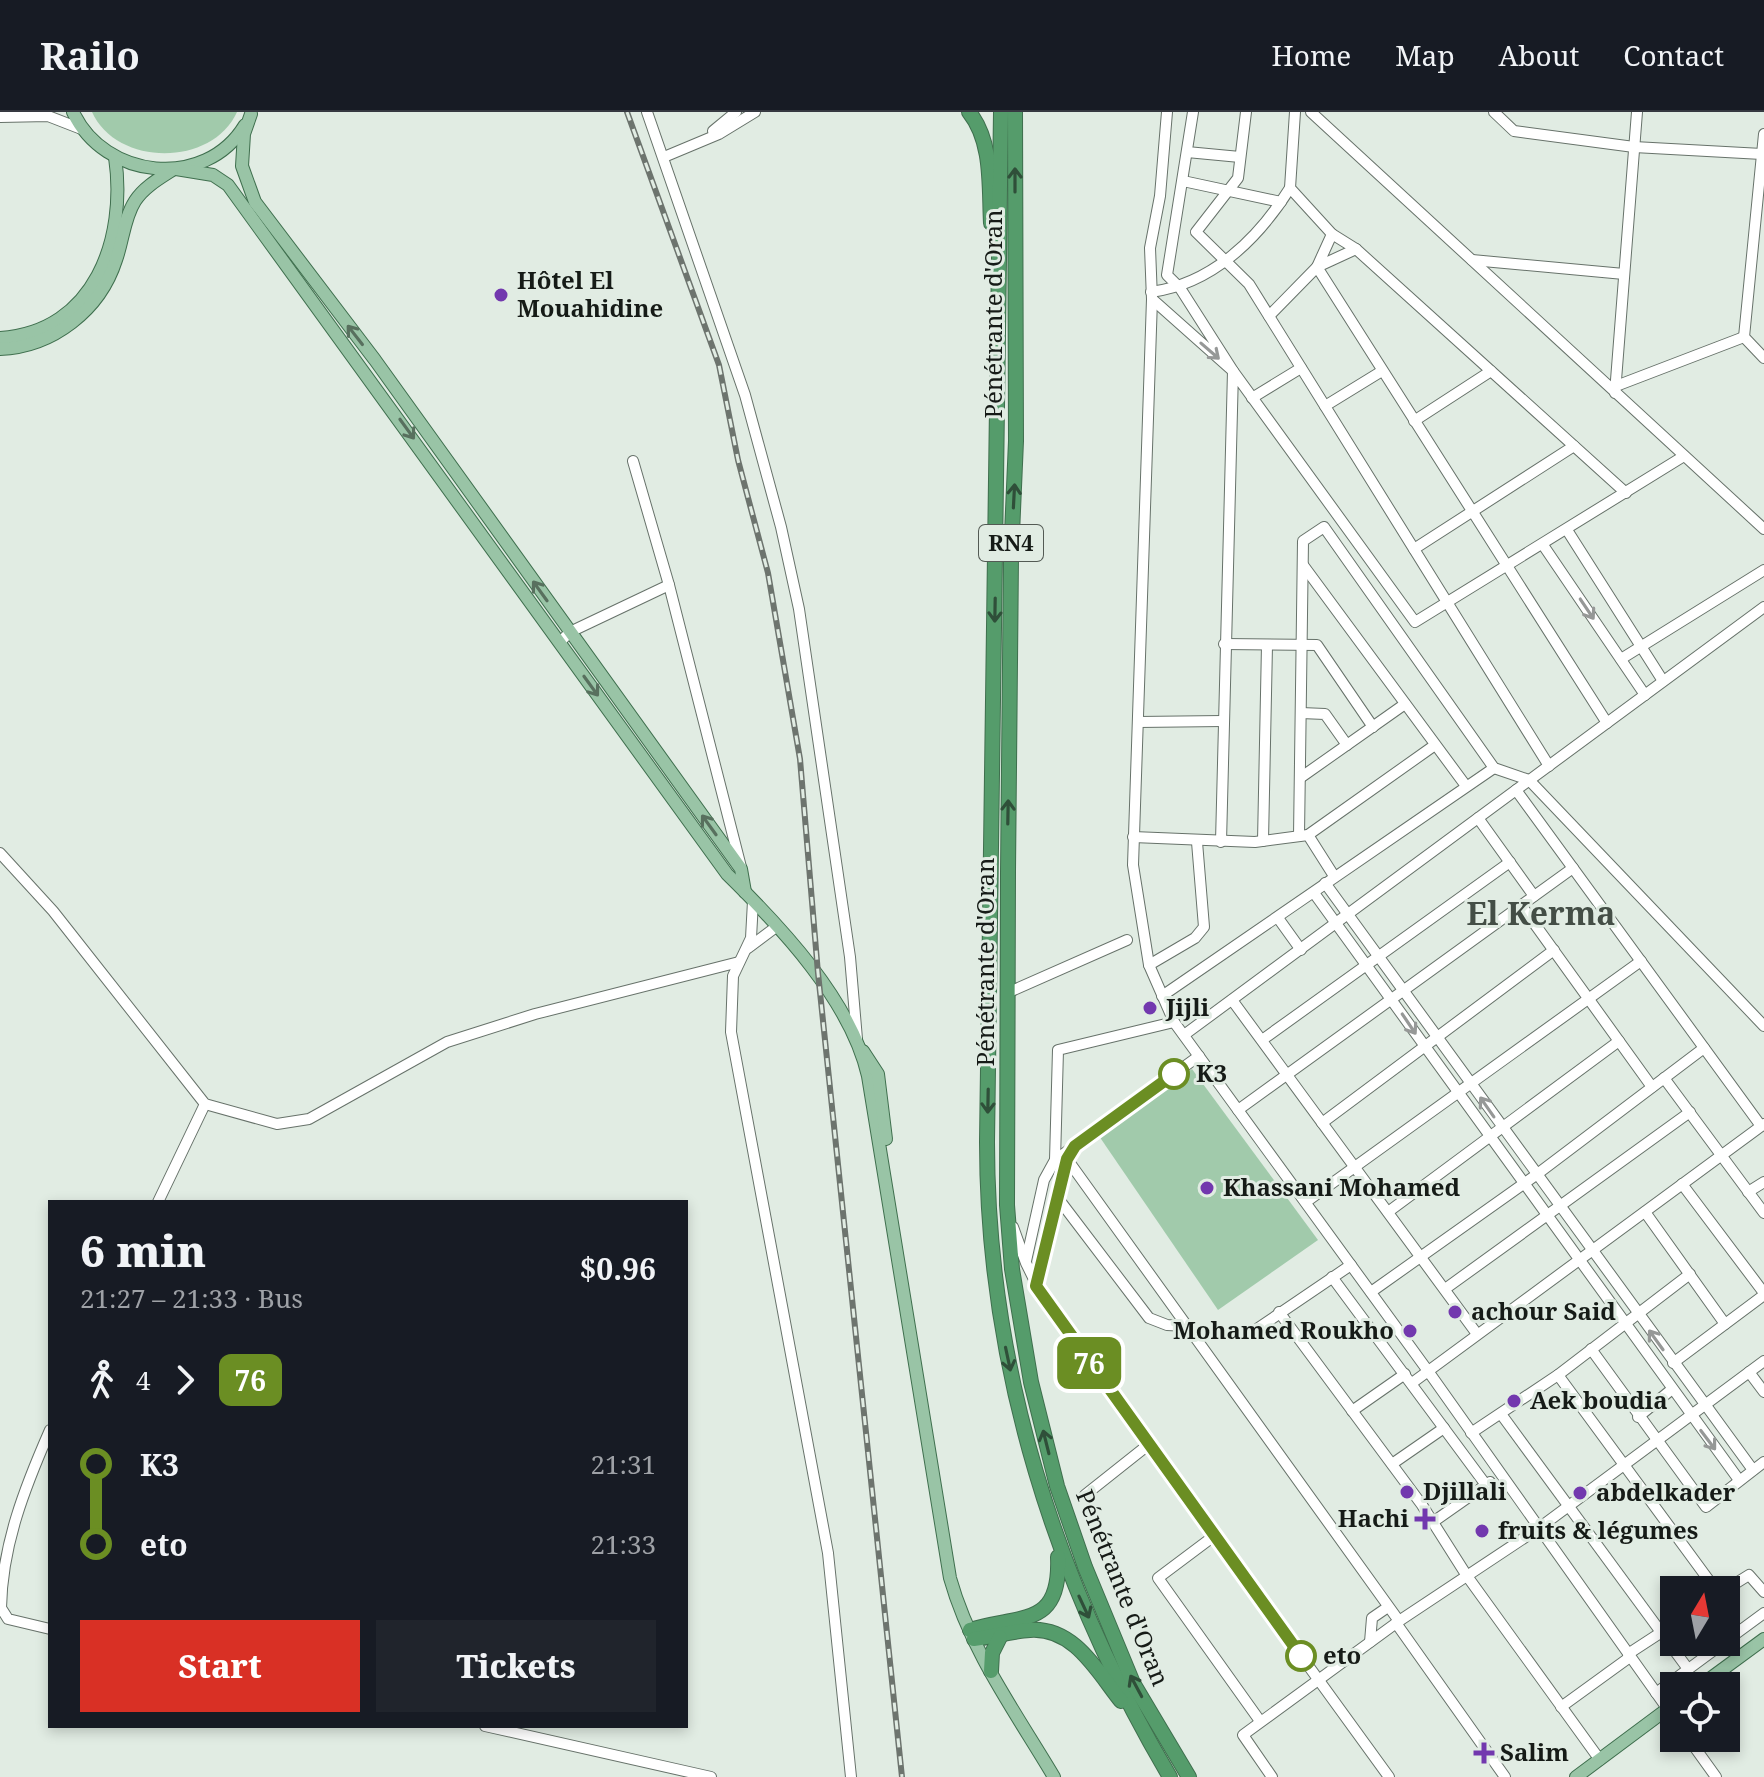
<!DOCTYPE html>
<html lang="en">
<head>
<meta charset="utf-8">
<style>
	body { margin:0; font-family:"Noto Serif",serif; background:#20242c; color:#f1f3f6; height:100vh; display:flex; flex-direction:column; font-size:30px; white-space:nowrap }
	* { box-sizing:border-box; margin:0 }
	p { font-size:26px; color:#9ea1a6 }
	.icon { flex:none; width:44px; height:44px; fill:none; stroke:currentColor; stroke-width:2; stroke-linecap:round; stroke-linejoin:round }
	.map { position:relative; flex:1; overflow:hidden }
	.panel { position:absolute; left:48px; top:1088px; width:640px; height:528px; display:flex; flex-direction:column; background:#171b24; border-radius:0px; box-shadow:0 4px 12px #0003 }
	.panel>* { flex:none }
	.badge { padding:0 16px; border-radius:12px; font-size:28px; line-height:52px }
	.needle { width:52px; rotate:10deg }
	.buttons { position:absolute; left:1660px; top:1464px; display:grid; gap:16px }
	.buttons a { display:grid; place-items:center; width:80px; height:80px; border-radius:0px; background:#171b24; box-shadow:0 4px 12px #0003; font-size:40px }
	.map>.badge { position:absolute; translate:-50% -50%; box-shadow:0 0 0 4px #fff }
	.legs { display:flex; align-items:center; gap:12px; height:88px; padding:0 32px; font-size:26px }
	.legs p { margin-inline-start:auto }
	.headline { display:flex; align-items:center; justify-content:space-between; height:136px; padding:0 32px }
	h1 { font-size:44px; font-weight:800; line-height:60px }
	.button { display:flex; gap:16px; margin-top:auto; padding:16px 32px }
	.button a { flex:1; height:92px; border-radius:0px; background:#d93025; color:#fff; font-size:32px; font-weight:800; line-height:92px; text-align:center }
	.button a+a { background:#20242c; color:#f1f3f6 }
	ul { padding:0 32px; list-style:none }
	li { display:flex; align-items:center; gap:28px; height:80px; font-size:30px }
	li i { display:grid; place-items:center; width:12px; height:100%; margin:0 10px; background:currentColor }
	li i::after { content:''; width:20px; height:20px; margin:-10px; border:6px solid; border-radius:50%; background:#171b24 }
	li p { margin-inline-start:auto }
	li:first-child i { background:linear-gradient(#0000 50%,currentColor 0) }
	li:last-child i { background:linear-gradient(currentColor 50%,#0000 0) }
	header { display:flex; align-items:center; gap:48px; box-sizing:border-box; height:112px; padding:0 40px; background:#171b24; border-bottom:2px solid #363941 }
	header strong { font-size:38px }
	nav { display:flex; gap:44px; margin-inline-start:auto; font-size:28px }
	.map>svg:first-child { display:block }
</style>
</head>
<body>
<header>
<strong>Railo</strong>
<nav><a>Home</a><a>Map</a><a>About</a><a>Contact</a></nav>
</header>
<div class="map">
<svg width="1764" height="1665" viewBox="0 0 1764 1665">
	<rect width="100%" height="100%" fill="#e1ece3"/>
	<g fill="#a1caab">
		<path d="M92,0H237C212,55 117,55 92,0Z"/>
		<polygon points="1192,957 1318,1128 1218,1198 1099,1024"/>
	</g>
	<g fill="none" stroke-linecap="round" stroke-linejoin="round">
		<defs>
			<g id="minor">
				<polyline points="647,0 745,283 781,415 799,497 850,845 857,927"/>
				<polyline points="1167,0 1160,84 1150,136 1152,187 1133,753 1149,853 1174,910 1428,1259 1674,1606"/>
				<polyline points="1246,0 1238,66 1196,120 1249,172 1549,654"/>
				<polyline points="1295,0 1290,76 1332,122 1356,137 1626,381"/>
				<polyline points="1311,0 1764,417"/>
				<polyline points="1494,0 1514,19 1634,35 1762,42"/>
				<polyline points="0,5 48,4 84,18"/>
				<polyline points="713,19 736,0"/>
				<polyline points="1764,22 1744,225 1764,246"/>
				<polyline points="1187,40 1240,45"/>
				<polyline points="664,45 719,22 755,0"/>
				<polyline points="1183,69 1281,90"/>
				<polyline points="1332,122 1317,155 1356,137"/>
				<polyline points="1472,148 1624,162"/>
				<path d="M1151,180C1212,172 1258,127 1290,76"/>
				<polyline points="1152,187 1233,259 1180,176 1167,163 1193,0"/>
				<polyline points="1269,204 1317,155 1607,611"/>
				<polyline points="1616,274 1744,225"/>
				<polyline points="1615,281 1637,0"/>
				<polyline points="1252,286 1301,256"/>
				<polyline points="1325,294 1382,259"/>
				<polyline points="1414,309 1491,259"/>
				<polyline points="633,349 669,473 741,755"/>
				<polyline points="1567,418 1663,569"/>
				<polyline points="1543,433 1645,583"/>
				<polyline points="1414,437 1574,334"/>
				<polyline points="1303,453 1466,674"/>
				<polyline points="560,530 570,520 669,473"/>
				<polyline points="1224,532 1317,533 1373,615"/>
				<polyline points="1621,547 1764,458"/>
				<polyline points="1301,601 1325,602 1347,633"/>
				<polyline points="1138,610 1223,609"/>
				<polyline points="1300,666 1405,592"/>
				<polyline points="1516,678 1761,1014"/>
				<polyline points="1478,706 1534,784"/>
				<polyline points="1308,723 1435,633"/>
				<polyline points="1299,724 1303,429 1324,415 1494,656 1529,668 1764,914"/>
				<polyline points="1133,725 1255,730 1308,723 1334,764"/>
				<polyline points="1263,729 1267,533"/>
				<polyline points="1221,730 1233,259 1415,510 1684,344"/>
				<polyline points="0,741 53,799 205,992 277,1012 309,1007 447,930 535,902 739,850"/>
				<polyline points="1325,771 1753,1358"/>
				<polyline points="1314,781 1739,1368"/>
				<polyline points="753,789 751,826 733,864 731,920 828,1441 851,1665"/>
				<polyline points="1521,793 1652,975"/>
				<polyline points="1278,806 1301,838"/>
				<polyline points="748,836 776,815"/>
				<polyline points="1149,853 1195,826 1204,815 1197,730"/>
				<polyline points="1007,881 1127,828"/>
				<polyline points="1162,884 1494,656"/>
				<polyline points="1232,888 1477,1222"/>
				<polyline points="1184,923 1764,495"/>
				<polyline points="1262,928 1510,750"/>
				<polyline points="1664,966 1764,1101"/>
				<polyline points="1238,998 1573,756"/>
				<polyline points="1322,1011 1554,838"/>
				<polyline points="1067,1047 1399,1509"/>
				<polyline points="1055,1048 1058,938 1174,910"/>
				<polyline points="1682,1072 1764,1181"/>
				<polyline points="1748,1080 1764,1070"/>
				<polyline points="1057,1085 1149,1206 1167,1213 1187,1214"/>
				<polyline points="158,1090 205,992"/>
				<polyline points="1306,1090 1641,849"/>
				<polyline points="1388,1100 1619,929"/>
				<polyline points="1645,1100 1725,1212"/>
				<polyline points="1013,1115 1026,1151 1046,1192 1389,1665"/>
				<polyline points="1026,1149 1044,1068 1055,1048 1199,944"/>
				<polyline points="1332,1165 1486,1373"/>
				<polyline points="1036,1174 1069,1044"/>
				<polyline points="1445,1177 1690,1000"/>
				<polyline points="1371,1180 1536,1063 1704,936"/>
				<polyline points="1279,1200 1422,1393 1467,1464 1600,1648"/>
				<polyline points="1248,1223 1351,1153"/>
				<polyline points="1591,1237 1706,1395 1764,1350"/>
				<polyline points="1673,1251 1764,1183"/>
				<polyline points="1749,1260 1764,1280"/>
				<polyline points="1558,1263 1716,1478"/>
				<polyline points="1412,1271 1764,1012"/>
				<polyline points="1352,1299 1405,1262"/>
				<polyline points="1501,1302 1688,1557"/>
				<polyline points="1638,1305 1671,1278"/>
				<path d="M50,1318C25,1375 2,1433 1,1496L8,1507L50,1517"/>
				<polyline points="1471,1321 1558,1263 1690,1162"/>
				<polyline points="1392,1352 1444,1316"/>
				<polyline points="1085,1383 1148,1333"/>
				<polyline points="1433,1410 1490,1370"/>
				<polyline points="1214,1424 1158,1466 1260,1609"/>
				<polyline points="1725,1478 1749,1463 1764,1480"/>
				<polyline points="1396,1511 1505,1665"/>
				<polyline points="1726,1529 1764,1501"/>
				<polyline points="1370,1530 1372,1506 1388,1495"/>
				<polyline points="1628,1542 1674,1512"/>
				<polyline points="1656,1581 1725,1530"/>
				<polyline points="1561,1595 1630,1545"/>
				<polyline points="485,1614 711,1665"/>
				<polyline points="1688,1626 1716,1665"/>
				<polyline points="1272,1665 1243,1623 1399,1509 1539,1416 1764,1249"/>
			</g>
			<g id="major">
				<path d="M73,0C104,67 205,79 245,13"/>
				<polyline points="251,2 244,22 242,54 255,90 375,248 741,757 745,780"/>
				<path d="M176,57L213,63L228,73L727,762C781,815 851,889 868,964L950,1466C970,1538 1016,1601 1054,1665"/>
				<path d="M0,226C95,220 127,126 115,45"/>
				<path d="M0,237C53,235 100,198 116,148C123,129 124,106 135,89C144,75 160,66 174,57"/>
				<polyline points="863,939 878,962 886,1027"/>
				<polyline points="1700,1574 1764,1527"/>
				<polyline points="1576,1665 1674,1592"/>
			</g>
			<g id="highway">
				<path d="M969,0C993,30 989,74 991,111"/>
				<path d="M1001,0L987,1030C987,1255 1056,1472 1170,1665"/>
				<polyline points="1015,0 1016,329 1011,445 1008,760 1007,1093 1012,1157 1031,1270 1057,1374 1085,1455 1133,1571 1189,1665"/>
				<path d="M970,1518C1020,1502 1061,1517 1058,1445"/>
				<path d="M974,1527C993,1525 1012,1519 1030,1518C1074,1515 1097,1559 1121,1589"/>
				<polyline points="991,1559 992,1541 1000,1525"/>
			</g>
		</defs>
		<use href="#minor" stroke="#67726a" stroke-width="12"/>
		<use href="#major" stroke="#3f6f4e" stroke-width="14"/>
		<use href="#highway" stroke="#3f6f4e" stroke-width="16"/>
		<use href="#minor" stroke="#fff" stroke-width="10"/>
		<use href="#major" stroke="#99c4a6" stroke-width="12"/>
		<use href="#highway" stroke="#559c6b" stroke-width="14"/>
		<defs>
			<polyline id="rail" points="627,0 719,253 738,348 768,461 800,647 818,861 902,1665"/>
		</defs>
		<use href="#rail" stroke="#6d746e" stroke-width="6"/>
		<use href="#rail" stroke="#e1ece3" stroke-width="3" stroke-dasharray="9" stroke-linecap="butt"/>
	</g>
	<defs><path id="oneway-shaft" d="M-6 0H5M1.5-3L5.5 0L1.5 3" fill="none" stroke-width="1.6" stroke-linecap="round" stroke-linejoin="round" transform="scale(2)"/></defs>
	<g stroke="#2f4f39">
		<use href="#oneway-shaft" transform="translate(1015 68) rotate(-90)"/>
		<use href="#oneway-shaft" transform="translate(1014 384) rotate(-87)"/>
		<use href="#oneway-shaft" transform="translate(995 498) rotate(91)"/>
		<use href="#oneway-shaft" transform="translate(1008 700) rotate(-89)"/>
		<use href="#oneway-shaft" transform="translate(988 989) rotate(91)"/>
		<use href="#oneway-shaft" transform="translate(1008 1247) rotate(78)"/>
		<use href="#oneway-shaft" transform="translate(1046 1330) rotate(-104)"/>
		<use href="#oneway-shaft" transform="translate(1084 1495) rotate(65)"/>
		<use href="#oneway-shaft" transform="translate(1136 1574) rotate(-118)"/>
	</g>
	<g stroke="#58705e">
		<use href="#oneway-shaft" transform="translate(355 223) rotate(-128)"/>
		<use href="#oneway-shaft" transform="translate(407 317) rotate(54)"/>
		<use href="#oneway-shaft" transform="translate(540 479) rotate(-126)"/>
		<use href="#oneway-shaft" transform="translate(591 574) rotate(54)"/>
		<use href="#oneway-shaft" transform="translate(709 713) rotate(-126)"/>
	</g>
	<g stroke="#969897">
		<use href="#oneway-shaft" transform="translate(1210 239) rotate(41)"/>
		<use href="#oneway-shaft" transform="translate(1587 497) rotate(56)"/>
		<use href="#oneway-shaft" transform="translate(1409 912) rotate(56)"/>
		<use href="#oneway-shaft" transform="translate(1487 995) rotate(-125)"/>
		<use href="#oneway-shaft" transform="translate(1656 1228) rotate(-126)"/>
		<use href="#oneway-shaft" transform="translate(1708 1328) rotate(53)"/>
	</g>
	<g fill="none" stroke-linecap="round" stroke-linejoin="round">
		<defs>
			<polyline id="line-1" points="1174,962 1075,1034 1067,1047 1036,1174 1301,1544"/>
		</defs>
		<use href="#line-1" stroke="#fff" stroke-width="18"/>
		<use href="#line-1" stroke="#6b8e23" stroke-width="12"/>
	</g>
	<g fill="#7238ae" stroke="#e1ece3" stroke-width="3">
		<circle cx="501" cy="183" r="8"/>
		<circle cx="1150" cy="896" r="8"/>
		<circle cx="1207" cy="1076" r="8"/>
		<circle cx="1455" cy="1200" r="8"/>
		<circle cx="1410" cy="1219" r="8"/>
		<circle cx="1514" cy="1289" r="8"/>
		<circle cx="1407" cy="1380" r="8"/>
		<circle cx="1580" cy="1381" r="8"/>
		<path d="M1421 1395h8v8h8v8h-8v8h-8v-8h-8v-8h8z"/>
		<circle cx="1482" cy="1419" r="8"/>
		<path d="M1480 1629h8v8h8v8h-8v8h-8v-8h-8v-8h8z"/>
	</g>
	<g fill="#fff" stroke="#6b8e23" stroke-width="4">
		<circle cx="1174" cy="962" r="14"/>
		<circle cx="1301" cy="1544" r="14"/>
	</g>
	<g text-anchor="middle" stroke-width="6" stroke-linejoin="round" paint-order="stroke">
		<rect fill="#e1ece3" stroke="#535a54" stroke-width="2" x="979" y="413" width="64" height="36" rx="6"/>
		<g font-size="22" font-weight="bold" fill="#161b17">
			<text x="1011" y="439">RN4</text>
		</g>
		<g font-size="24" font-weight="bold" fill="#161b17" stroke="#e1ece3" text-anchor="start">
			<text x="517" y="177">Hôtel El<tspan x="517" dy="28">Mouahidine</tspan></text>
			<text x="1166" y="904">Jijli</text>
			<text x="1223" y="1084">Khassani Mohamed</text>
			<text x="1471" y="1208">achour Said</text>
			<text x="1394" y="1227" text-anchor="end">Mohamed Roukho</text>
			<text x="1530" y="1297">Aek boudia</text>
			<text x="1423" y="1388">Djillali</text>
			<text x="1596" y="1389">abdelkader</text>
			<text x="1409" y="1415" text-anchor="end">Hachi</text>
			<text x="1498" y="1427">fruits &amp; légumes</text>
			<text x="1500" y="1649">Salim</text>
		</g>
		<g font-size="24" fill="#161b17" stroke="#e1ece3">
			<text transform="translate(994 202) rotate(-90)" y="8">Pénétrante d'Oran</text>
			<text transform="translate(986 850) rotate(-90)" y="8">Pénétrante d'Oran</text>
			<text transform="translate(1122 1476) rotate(68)" y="8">Pénétrante d'Oran</text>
		</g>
		<g font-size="24" font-weight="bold" fill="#161b17" stroke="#e1ece3" text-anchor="start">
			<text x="1196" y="970">K3</text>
			<text x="1323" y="1552">eto</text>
		</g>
		<g font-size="32" font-weight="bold" fill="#444e46" stroke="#e1ece3">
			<text x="1541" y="813">El Kerma</text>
		</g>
	</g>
</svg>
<div class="buttons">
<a><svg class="needle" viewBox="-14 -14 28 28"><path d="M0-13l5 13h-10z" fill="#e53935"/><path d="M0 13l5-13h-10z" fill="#9ea1a6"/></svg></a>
<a><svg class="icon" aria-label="locate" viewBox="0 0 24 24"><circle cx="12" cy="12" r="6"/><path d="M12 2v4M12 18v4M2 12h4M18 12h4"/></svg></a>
</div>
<b class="badge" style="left:1089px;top:1251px;background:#6b8e23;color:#fff">76</b>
<section class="panel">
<div class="headline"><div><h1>6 min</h1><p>21:27 – 21:33 · Bus</p></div><b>$0.96</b></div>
<div class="legs"><svg class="icon" aria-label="walk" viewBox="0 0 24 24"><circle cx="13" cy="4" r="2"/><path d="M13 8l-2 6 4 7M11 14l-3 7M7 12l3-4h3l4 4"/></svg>4<svg class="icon" aria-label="forward" viewBox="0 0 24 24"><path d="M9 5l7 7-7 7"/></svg><b class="badge" style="background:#6b8e23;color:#fff">76</b></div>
<ul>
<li><i style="color:#6b8e23"></i><b>K3</b><p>21:31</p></li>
<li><i style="color:#6b8e23"></i><b>eto</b><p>21:33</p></li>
</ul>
<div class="button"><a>Start</a><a>Tickets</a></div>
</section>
</div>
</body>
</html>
